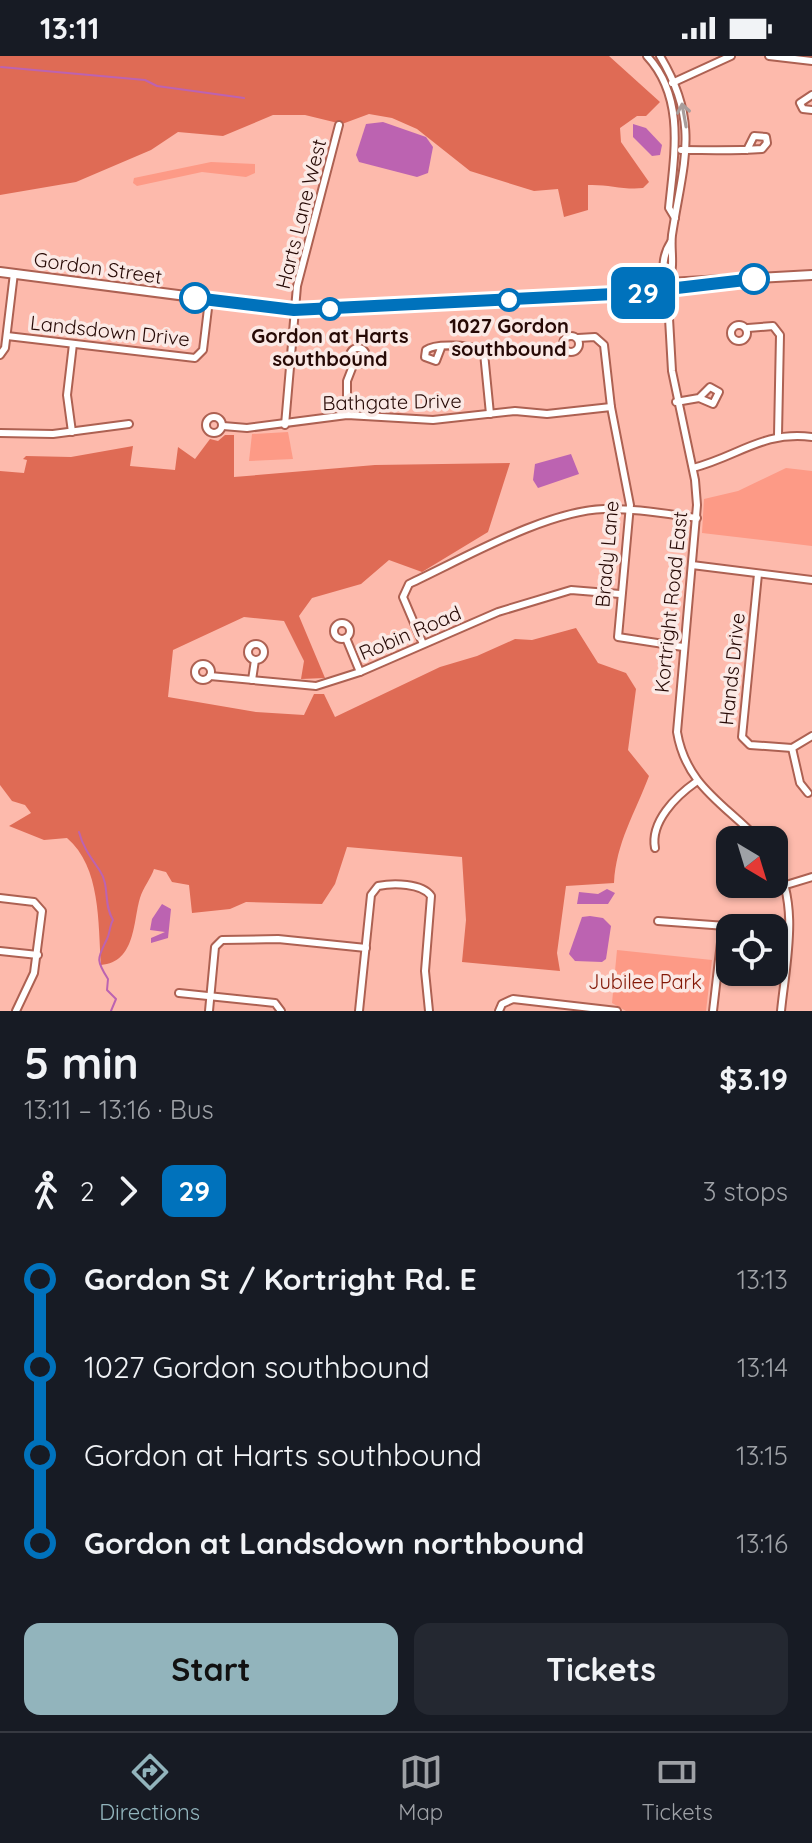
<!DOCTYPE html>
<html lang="en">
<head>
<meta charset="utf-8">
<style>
	body { margin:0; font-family:Quicksand,sans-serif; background:#242831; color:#f1f3f6; height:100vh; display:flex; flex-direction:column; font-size:30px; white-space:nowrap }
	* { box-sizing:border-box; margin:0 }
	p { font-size:26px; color:#9ea1a6 }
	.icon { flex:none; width:44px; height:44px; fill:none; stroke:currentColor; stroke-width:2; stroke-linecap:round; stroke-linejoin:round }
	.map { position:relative; height:955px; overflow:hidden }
	.panel { display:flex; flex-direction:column; background:#171b24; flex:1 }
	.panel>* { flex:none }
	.badge { padding:0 16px; border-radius:12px; font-size:28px; line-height:52px }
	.needle { width:52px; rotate:142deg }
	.buttons { position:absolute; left:716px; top:770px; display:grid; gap:16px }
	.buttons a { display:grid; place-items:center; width:72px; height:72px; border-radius:16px; background:#171b24; box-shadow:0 2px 6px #0004; font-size:40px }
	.map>.badge { position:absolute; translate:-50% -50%; box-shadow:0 0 0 4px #fff }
	.legs { display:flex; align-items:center; gap:12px; height:88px; padding:0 24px; font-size:26px }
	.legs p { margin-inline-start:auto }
	.headline { display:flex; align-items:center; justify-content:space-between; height:136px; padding:0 24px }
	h1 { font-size:44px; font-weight:700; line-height:60px }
	.cta { display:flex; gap:16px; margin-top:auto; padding:16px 24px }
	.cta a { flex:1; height:92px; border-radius:16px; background:#92b4bc; color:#111; font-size:32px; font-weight:700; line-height:92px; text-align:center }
	.cta a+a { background:#242831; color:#f1f3f6 }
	ul { padding:0 24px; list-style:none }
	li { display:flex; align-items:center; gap:28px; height:88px; font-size:30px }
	li i { display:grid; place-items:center; width:12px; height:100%; margin:0 10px; background:currentColor }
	li i::after { content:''; width:20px; height:20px; margin:-10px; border:6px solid; border-radius:50%; background:#171b24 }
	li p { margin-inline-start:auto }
	li:first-child i { background:linear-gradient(#0000 50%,currentColor 0) }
	li:last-child i { background:linear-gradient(currentColor 50%,#0000 0) }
	.status { display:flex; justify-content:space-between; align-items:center; height:56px; padding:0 40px; background:#171b24; direction:ltr }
	.status svg { height:22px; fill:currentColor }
	.tabs { display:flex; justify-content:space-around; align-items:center; height:112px; border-top:2px solid #363941; background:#171b24; font-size:22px; color:#9ea1a6 }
	.tabs a { display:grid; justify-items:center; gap:4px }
	.tabs .current { color:#92b4bc }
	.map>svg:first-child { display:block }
</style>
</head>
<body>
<div class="status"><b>13:11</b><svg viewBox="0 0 49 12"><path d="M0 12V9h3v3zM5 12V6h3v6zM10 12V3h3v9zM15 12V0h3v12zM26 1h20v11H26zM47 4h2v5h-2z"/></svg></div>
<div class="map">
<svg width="812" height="955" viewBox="0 0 812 955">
	<rect width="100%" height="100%" fill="#fdbaac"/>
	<g fill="#fd9a86">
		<polygon points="211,106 255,108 255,117 246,121 202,116 137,130 133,127 134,122"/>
		<polygon points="288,376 293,403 249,405 252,378"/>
		<polygon points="786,412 812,415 812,490 702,477 704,443 738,435"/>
		<polygon points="617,894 712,904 706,955 626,955 612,947"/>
	</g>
	<g fill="#df6b55">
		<path d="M0,0H609L660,46L646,60H637L620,72L621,86L649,126L643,132C623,134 607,128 588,129V154L564,161L558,133L534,135L470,115L417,73L392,62L369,58L342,68L305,59H273L223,80L178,76L151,94L76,126L0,139Z"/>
		<path d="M225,379H234V421L375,409L510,407L488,476L422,516L389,504L361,528L312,542L299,560L325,622L301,623L304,605L284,565L244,561L173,594L168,641L256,656L304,659L314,638H324L335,661L440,611L477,600L515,583L532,584L576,572L598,607L626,617L636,633L628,694L649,720C635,757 616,787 614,827L566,830L557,897L560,915L462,906L466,864L462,801L347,791L335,828L322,848L246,846L230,853L192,857L189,829L172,826L166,816L154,813C151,822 143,832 140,842C133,865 136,906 101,909C98,867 101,811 67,782L44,784L9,770L31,757L25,749L12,745L0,729V415L24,417L27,404L23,403L26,400L71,401L133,390L130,410L175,414L178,391L195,403L210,383L218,385Z"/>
	</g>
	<g fill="#bc63b1">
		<polygon points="383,66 426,81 433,91 428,117 417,121 359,106 356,99 366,68"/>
		<polygon points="633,68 646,72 662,89 660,99 652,100 633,81"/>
		<polygon points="571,398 579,418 538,432 533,424 535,408"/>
		<polygon points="607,833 615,837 608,848 577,848 579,836 598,838"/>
		<polygon points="162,848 171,853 168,882 151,887 151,882 165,876 150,874 152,863"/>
		<polygon points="590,860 603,862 611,870 606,903 602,906 575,905 569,898 582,861"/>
	</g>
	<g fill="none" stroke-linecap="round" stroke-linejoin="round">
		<g stroke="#bc63b1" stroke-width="2">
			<polyline points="1,11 145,24 157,30 244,42"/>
			<path d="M79,776C83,792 92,803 100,815C110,830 103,848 113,864C109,871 110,878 107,883C98,902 95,903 108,923L107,934L116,943L111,955"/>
		</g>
		<defs>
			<g id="minor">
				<path d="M647,0C686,42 674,100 669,152L675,162"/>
				<path d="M660,0C701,68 683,107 672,179C670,196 676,211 667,227"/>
				<polyline points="769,0 812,5"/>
				<polyline points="672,27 731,0"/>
				<polyline points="812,39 800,47 803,53 812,54"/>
				<path d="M681,94C708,94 735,95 762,93L767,87L766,81L754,80L747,94"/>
				<path d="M671,186C663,198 661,214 667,227L672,315L695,424L697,449L677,676C686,730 725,748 759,784"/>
				<circle cx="739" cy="277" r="8"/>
				<polyline points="748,272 773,270 780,279 778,379"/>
				<circle cx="571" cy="288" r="8"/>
				<polyline points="7,280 195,302 203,294 209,244"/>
				<polyline points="578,282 595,281 604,289 611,351 630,449 618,581 683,591"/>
				<path d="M441,292L436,305L425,301L426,294C435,287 475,288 484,297L490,358"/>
				<circle cx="358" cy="300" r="8"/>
				<polyline points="0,299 5,292 14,217"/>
				<polyline points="676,346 699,342 710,331 719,336 713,348 699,342"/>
				<polyline points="347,359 347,325 354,307"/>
				<circle cx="214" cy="369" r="8"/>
				<polyline points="285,369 297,230 339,69"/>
				<polyline points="223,370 247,372 347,359 433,364 515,355 547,358 611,351"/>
				<polyline points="72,376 67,339 73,288"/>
				<polyline points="0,377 53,378 129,368"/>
				<path d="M693,412C739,400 762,375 812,381"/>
				<polyline points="692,509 812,524"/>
				<polyline points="758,518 742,681 750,689 792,692 812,680"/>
				<circle cx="342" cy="575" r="8"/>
				<polyline points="346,582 360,616"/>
				<circle cx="256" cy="596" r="8"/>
				<path d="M423,588L403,541L409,528C463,503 545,455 604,453C635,452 666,458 697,462"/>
				<circle cx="203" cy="616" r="8"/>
				<polyline points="210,620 316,630 360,616 498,556 571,534 620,538"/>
				<polyline points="252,624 255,604"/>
				<polyline points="792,692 800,727 808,737"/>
				<path d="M655,792C650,766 676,740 696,726"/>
				<path d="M774,803C800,850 786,905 781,955"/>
				<polyline points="786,829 812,821"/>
				<polyline points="0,842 34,846 42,855 34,917 16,955"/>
				<polyline points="658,865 753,872"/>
				<polyline points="774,874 789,876"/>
				<polyline points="0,895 38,899"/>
				<polyline points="179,937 275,947 281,955"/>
				<polyline points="209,955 215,891 222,884 278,883 366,892"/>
				<path d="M359,955L371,839L378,830C393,827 422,827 431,840L425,915L429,955"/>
				<polyline points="499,955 502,948 513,943 617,955"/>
				<polyline points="713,955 723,869"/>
			</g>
			<g id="major">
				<polyline points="0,216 294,254 698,231 706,227"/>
				<polyline points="623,235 632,229 812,219"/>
			</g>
		</defs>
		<use href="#minor" stroke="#ad6152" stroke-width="10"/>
		<use href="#major" stroke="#ad6152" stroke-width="12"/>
		<use href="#minor" stroke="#fff" stroke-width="6"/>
		<use href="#major" stroke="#fff" stroke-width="8"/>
	</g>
	<defs><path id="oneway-shaft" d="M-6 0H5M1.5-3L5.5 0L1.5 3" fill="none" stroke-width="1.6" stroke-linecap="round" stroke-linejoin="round" transform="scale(2)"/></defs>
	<use stroke="#a89d9b" href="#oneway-shaft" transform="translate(684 59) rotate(-100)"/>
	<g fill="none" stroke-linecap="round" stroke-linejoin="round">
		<defs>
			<polyline id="line-1" points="195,242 294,254 634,237 754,223"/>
		</defs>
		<use href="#line-1" stroke="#fff" stroke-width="18"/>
		<use href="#line-1" stroke="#0072bc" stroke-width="12"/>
	</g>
	<g fill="#fff" stroke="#0072bc" stroke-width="4">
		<circle cx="754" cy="223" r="14"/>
		<circle cx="195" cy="242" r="14"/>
		<circle cx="509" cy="244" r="10"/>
		<circle cx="330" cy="253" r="10"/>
	</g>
	<g text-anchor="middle" stroke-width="7" stroke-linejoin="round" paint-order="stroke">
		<g font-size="20" fill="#260905" stroke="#fbe9e5">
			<text transform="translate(301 158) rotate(-76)" y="7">Harts Lane West</text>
			<text transform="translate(98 212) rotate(8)" y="7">Gordon Street</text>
			<text transform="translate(110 275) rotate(6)" y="7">Landsdown Drive</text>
			<text transform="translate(392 346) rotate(-1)" y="7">Bathgate Drive</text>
			<text transform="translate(607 498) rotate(-85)" y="7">Brady Lane</text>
			<text transform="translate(671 546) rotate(-84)" y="7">Kortright Road East</text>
			<text transform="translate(410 577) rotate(-23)" y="7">Robin Road</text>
			<text transform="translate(732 613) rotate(-84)" y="7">Hands Drive</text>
		</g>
		<g font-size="20" font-weight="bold" fill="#260905" stroke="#fbe9e5">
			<text x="509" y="277">1027 Gordon<tspan x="509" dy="23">southbound</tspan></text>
			<text x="330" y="287">Gordon at Harts<tspan x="330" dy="23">southbound</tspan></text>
		</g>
		<g font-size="20" fill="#831806" stroke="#fbe9e5">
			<text x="645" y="933">Jubilee Park</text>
		</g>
	</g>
</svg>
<div class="buttons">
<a><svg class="needle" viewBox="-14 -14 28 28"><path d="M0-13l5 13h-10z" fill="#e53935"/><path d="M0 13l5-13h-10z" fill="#9ea1a6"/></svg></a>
<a><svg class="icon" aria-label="locate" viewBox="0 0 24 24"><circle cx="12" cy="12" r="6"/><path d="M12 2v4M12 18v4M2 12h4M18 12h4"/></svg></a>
</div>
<b class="badge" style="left:643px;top:237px;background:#0072bc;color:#fff">29</b>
</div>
<section class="panel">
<div class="headline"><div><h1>5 min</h1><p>13:11 – 13:16 · Bus</p></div><b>$3.19</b></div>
<div class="legs"><svg class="icon" aria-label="walk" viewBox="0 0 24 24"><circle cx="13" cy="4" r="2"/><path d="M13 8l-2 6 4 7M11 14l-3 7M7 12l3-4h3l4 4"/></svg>2<svg class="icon" aria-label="forward" viewBox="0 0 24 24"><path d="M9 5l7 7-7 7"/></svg><b class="badge" style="background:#0072bc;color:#fff">29</b><p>3 stops</p></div>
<ul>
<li><i style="color:#0072bc"></i><b>Gordon St / Kortright Rd. E</b><p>13:13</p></li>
<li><i style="color:#0072bc"></i><span>1027 Gordon southbound</span><p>13:14</p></li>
<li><i style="color:#0072bc"></i><span>Gordon at Harts southbound</span><p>13:15</p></li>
<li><i style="color:#0072bc"></i><b>Gordon at Landsdown northbound</b><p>13:16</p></li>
</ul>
<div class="cta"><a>Start</a><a>Tickets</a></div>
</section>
<nav class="tabs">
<a class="current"><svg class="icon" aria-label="directions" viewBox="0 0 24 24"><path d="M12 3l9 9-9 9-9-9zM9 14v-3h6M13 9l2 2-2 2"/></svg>Directions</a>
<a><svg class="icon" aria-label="map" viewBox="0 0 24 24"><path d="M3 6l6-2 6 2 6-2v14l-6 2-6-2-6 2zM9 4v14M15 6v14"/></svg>Map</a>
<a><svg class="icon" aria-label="tickets" viewBox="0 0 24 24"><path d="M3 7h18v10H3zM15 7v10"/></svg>Tickets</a>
</nav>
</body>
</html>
